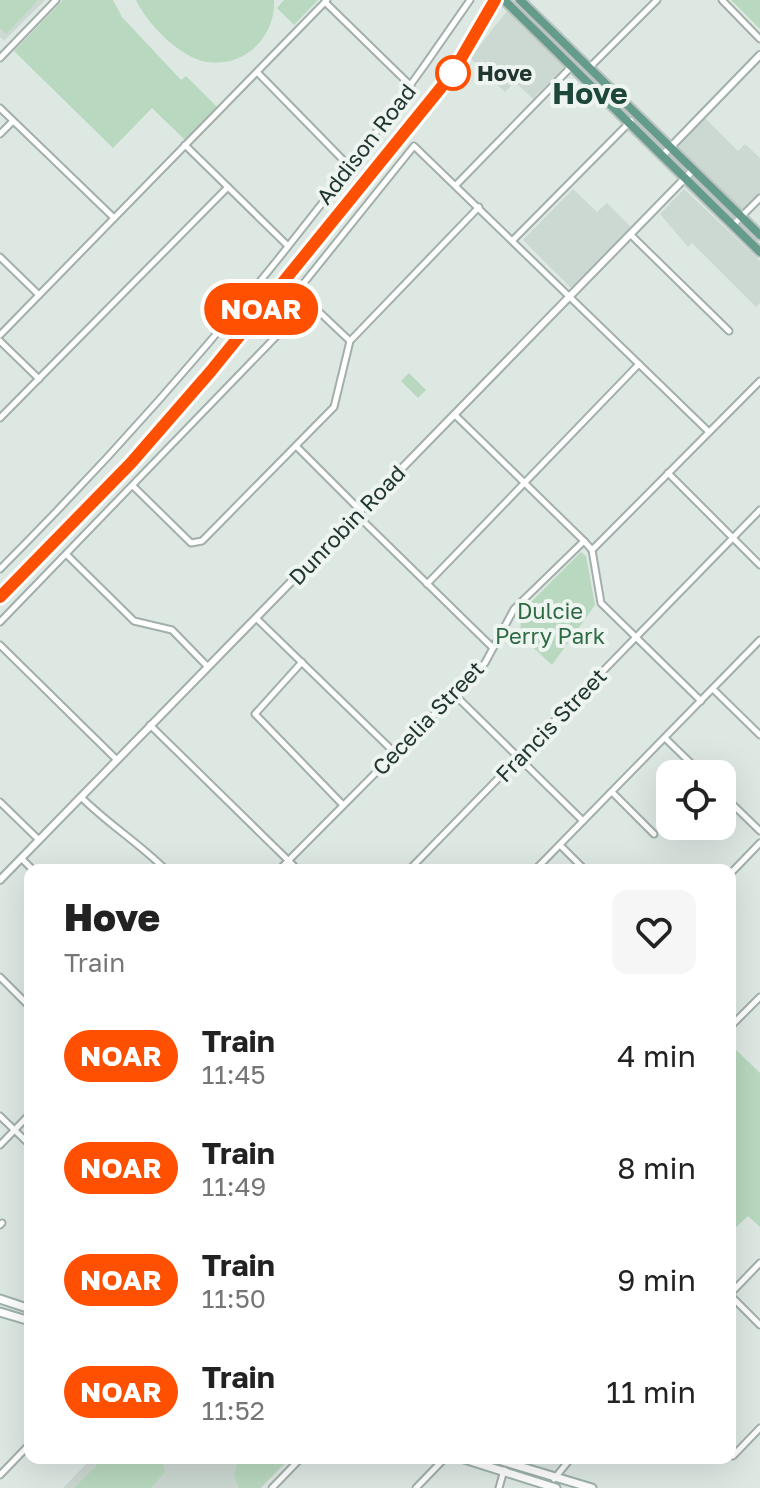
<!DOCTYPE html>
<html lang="en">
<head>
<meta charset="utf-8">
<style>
	body { margin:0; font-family:"Golos Text",sans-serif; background:#f6f6f6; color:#222; height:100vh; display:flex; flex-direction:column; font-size:30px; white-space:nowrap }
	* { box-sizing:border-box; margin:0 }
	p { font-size:26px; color:#767676 }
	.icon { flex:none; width:44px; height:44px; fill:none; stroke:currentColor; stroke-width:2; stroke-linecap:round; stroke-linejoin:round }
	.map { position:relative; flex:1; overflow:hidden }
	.drawer { position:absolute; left:24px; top:864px; width:712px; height:600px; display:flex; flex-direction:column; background:#fff; border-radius:16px; box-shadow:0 8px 32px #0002 }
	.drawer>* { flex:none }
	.badge { padding:0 16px; border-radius:26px; font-size:28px; line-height:52px }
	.fabs { position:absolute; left:656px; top:760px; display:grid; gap:16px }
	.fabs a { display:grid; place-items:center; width:80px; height:80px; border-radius:16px; background:#fff; box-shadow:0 8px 32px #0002; font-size:40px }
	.map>.badge { position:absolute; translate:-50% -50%; box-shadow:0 0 0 4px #fff }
	.round { display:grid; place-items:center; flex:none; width:84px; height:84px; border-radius:16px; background:#f6f6f6 }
	.head { display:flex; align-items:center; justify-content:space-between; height:136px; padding:0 40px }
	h1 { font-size:38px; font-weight:800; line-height:60px }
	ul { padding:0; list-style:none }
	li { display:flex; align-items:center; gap:24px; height:112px; padding:0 40px }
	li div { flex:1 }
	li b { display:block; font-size:30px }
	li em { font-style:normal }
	li .badge { min-width:88px; font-weight:700; text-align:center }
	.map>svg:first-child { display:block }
</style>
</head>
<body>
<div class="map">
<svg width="760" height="1488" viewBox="0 0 760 1488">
	<rect width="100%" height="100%" fill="#dee8e3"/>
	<g fill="#ccd8d2">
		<polygon points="0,0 45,0 4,41 0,37"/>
		<polygon points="507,11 564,67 533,99 515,82 505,92 470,58"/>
		<polygon points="705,118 738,151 745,144 760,158 760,193 741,213 676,148"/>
		<polygon points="573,189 597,212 607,203 631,227 571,288 523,240"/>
		<polygon points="684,189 760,261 760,303 756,307 692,243 688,247 660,214"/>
		<polygon points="92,1458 169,1458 174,1462 178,1458 291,1458 261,1488 63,1488"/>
	</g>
	<g fill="#b8d8bf">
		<polygon points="0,0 38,0 6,34 0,28"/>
		<polygon points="63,0 113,0 122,17 181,80 186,76 217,107 185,140 152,108 113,148 14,51"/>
		<path d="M136,0H274C276,41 238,72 199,60C175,52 146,22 136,0Z"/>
		<polygon points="284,0 318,0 294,25 277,8"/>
		<polygon points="731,0 760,0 760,29"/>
		<polygon points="409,373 426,390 418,398 401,381"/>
		<polygon points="581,552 586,556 595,605 552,665 521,636 520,613"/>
		<polygon points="730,1044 760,1073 760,1227 748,1216 732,1231"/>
		<polygon points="104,1458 162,1458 165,1472 151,1488 74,1488"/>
		<polygon points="239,1458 289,1458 260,1488 239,1488 234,1475"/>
	</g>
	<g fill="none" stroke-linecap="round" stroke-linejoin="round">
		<defs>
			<g id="minor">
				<polyline points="722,0 760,39"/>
				<polyline points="325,2 411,86"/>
				<polyline points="0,58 56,0"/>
				<polyline points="590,67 657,0"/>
				<polyline points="257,72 349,166"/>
				<polyline points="0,108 114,218"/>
				<polyline points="0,134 13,121"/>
				<polyline points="185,145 287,245"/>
				<polyline points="457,184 572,66"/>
				<polyline points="733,225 760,198"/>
				<polyline points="631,235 729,331"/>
				<polyline points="513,240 631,121"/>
				<polyline points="0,257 39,295"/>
				<polyline points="300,299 313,306 350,341"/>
				<polyline points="0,335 327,0"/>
				<polyline points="0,341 39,379"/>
				<polyline points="455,415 584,541"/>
				<polyline points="0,418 228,187"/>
				<polyline points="296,446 361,511"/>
				<polyline points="668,473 760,565"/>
				<polyline points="133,486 191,543 202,541 334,407 350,341 479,207"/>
				<polyline points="357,515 493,648"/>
				<polyline points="592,550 601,603 701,701"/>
				<polyline points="66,554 134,621 172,630 208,667"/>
				<path d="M0,569C174,395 331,204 470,0"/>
				<polyline points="427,584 639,364"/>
				<polyline points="256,618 395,753"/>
				<polyline points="0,622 292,320 303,284 414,146 709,432"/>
				<polyline points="0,645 117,760"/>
				<polyline points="302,662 255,714 343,805"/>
				<polyline points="713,689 760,735"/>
				<polyline points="454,694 583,821"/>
				<polyline points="150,725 298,870"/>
				<polyline points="665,738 702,774"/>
				<polyline points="612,792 654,834"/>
				<polyline points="722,794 760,831"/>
				<path d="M81,797C108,824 139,843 166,870"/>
				<polyline points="0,802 39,840"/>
				<polyline points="560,845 585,870"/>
				<polyline points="21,858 33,870"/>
				<polyline points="279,870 485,663 514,609 584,541 592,550 760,381"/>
				<polyline points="409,870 760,510"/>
				<polyline points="535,870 760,640"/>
				<polyline points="730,874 760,843"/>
				<polyline points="0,977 30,1007"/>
				<polyline points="730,1027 760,997"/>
				<polyline points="0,1116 30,1145"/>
				<polyline points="0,1145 30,1114"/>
				<polyline points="0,1225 2,1223"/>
				<polyline points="730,1294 760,1263"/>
				<polyline points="730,1295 760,1325"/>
				<polyline points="733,1456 760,1428"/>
				<polyline points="0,1475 30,1444"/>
				<polyline points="554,1479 571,1458"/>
				<polyline points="272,1488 301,1458"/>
				<polyline points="416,1488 445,1458"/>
				<polyline points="499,1488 504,1470"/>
			</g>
			<g id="tertiary">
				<polyline points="662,156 760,55"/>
				<polyline points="0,880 693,170"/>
			</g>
			<g id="secondary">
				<polyline points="0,1299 30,1309"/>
				<polyline points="0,1312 30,1321"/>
				<polyline points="461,1458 556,1488"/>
				<polyline points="492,1458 592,1488"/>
			</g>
			<g id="primary">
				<polyline points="504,0 760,252"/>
				<polyline points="520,0 760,235"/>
			</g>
		</defs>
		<use href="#minor" stroke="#a2afaa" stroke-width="9"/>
		<use href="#tertiary" stroke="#a2afaa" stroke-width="10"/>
		<use href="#secondary" stroke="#9eb3ab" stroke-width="11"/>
		<use href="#primary" stroke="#bcc3c1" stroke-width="12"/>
		<use href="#minor" stroke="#fff" stroke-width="5"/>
		<use href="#tertiary" stroke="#fff" stroke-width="6"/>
		<use href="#secondary" stroke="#fff" stroke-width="7"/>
		<use href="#primary" stroke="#659b8b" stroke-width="8"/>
		<polyline stroke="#5b726b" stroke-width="2" stroke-dasharray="16 8" stroke-linecap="butt" points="0,597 131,463 211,371 452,74 495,0"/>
	</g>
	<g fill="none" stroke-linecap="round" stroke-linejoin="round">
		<defs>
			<polyline id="line" points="0,597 131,463 211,371 452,74 495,0"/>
		</defs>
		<use href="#line" stroke="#fff" stroke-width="18"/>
		<use href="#line" stroke="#fe5000" stroke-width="12"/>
	</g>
	<circle fill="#fff" stroke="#fe5000" stroke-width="4" cx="453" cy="73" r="16"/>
	<g text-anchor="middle" stroke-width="8" stroke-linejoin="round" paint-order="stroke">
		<g font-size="22" font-weight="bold" fill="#213630" stroke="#eef5f1" text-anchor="start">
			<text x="477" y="81">Hove</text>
		</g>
		<g font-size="22" fill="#213630" stroke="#eef5f1">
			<text transform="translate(366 144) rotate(-52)" y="8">Addison Road</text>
			<text transform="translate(347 525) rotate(-46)" y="8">Dunrobin Road</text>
			<text transform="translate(428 718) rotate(-46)" y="8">Cecelia Street</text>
			<text transform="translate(551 725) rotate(-46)" y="8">Francis Street</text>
		</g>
		<g font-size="22" fill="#2e6a43" stroke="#eef5f1">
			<text x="550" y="619">Dulcie<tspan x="550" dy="25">Perry Park</tspan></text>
		</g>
		<g font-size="30" font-weight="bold" fill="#1e473b" stroke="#eef5f1">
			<text x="590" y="104">Hove</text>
		</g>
	</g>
</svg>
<div class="fabs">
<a><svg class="icon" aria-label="locate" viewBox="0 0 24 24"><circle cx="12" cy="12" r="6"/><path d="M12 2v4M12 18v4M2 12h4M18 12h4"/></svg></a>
</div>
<b class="badge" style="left:261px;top:309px;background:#fe5000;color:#fff">NOAR</b>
<section class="drawer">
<div class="head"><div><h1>Hove</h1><p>Train</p></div><a class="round"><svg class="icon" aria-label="heart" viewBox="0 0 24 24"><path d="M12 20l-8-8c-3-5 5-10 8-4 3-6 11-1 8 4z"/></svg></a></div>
<ul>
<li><span class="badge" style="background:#fe5000;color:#fff">NOAR</span><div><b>Train</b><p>11:45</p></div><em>4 min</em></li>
<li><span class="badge" style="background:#fe5000;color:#fff">NOAR</span><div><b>Train</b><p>11:49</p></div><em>8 min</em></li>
<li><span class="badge" style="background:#fe5000;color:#fff">NOAR</span><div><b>Train</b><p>11:50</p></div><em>9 min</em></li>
<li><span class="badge" style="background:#fe5000;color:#fff">NOAR</span><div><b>Train</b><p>11:52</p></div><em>11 min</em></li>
</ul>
</section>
</div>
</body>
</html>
